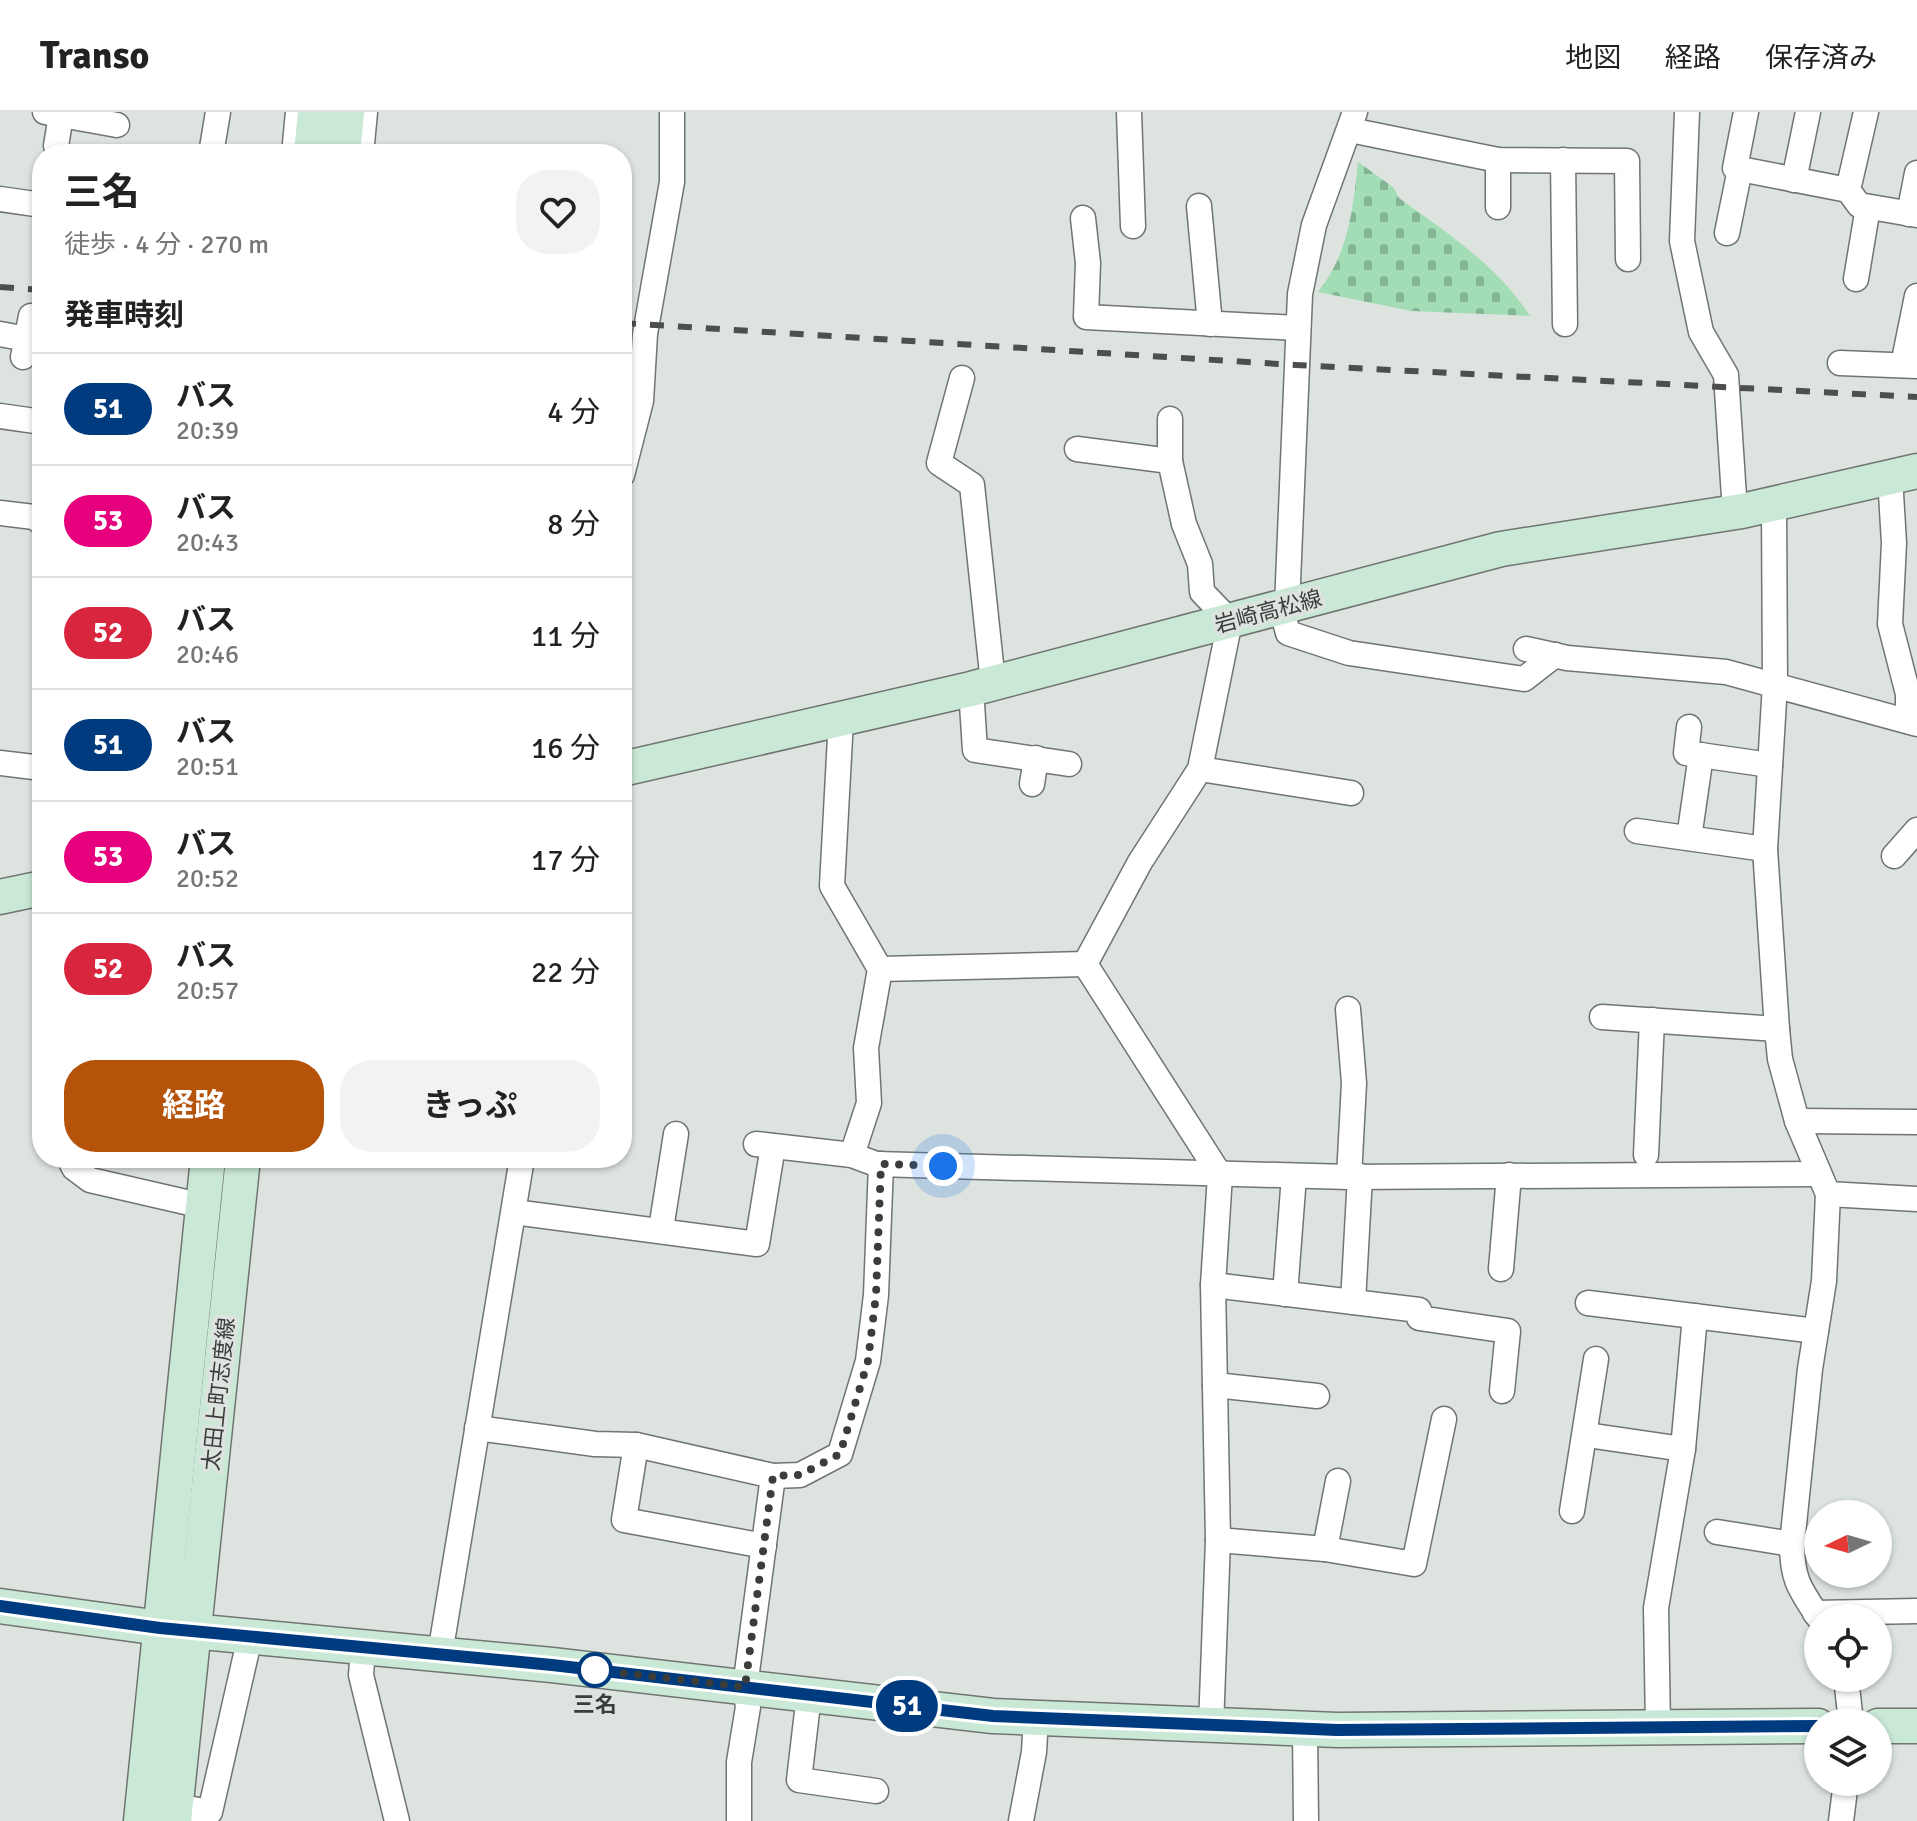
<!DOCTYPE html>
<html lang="ja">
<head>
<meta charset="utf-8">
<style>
	body { margin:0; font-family:Signika,"Noto Sans JP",sans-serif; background:#f2f2f2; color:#222; height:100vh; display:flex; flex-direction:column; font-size:30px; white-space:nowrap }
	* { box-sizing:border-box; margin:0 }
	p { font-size:26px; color:#767676 }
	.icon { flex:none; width:44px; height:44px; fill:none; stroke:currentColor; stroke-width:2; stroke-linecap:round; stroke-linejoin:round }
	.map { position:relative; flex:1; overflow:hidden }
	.drawer { position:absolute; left:32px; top:32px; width:600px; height:1024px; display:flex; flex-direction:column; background:#fff; border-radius:32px; box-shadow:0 2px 6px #0004 }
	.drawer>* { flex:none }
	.badge { padding:0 16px; border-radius:26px; font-size:28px; line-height:52px }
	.needle { width:52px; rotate:265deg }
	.fabs { position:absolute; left:1804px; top:1388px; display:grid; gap:16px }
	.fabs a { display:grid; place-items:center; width:88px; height:88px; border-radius:50%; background:#fff; box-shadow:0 2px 6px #0004; font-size:40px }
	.you { position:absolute; width:40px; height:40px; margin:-20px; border:6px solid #fff; border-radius:50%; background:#1a73e8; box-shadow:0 0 0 12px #1a73e833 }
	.map>.badge { position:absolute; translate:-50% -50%; box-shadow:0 0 0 4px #fff }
	h2 { padding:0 32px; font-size:30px; line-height:72px }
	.round { display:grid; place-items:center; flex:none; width:84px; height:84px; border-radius:32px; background:#f2f2f2 }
	.headline { display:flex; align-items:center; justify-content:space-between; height:136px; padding:0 32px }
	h1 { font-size:38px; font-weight:700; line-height:60px }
	.primary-button { display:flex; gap:16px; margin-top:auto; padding:16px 32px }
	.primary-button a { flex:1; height:92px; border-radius:32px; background:#b45309; color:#fff; font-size:32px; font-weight:700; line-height:92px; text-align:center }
	.primary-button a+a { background:#f2f2f2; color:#222 }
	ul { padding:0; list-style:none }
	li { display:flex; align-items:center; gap:24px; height:112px; padding:0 32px; border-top:2px solid #e0e0e0 }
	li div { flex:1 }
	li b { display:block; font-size:30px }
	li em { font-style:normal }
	li .badge { min-width:88px; font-weight:700; text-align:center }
	header { display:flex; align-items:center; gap:48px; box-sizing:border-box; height:112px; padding:0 40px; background:#fff; border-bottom:2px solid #e0e0e0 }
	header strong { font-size:38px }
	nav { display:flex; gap:44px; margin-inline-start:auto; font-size:28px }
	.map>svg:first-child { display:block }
</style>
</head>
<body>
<header>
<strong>Transo</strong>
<nav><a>地図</a><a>経路</a><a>保存済み</a></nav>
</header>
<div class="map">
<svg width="1917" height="1709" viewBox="0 0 1917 1709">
	<defs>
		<pattern id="cemetery-stones" width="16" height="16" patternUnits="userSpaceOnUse" patternTransform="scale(2)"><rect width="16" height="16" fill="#a2ddb5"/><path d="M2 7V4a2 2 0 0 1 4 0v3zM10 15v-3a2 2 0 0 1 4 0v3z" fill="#85b494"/></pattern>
	</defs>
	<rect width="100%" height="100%" fill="#dde3df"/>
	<path fill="url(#cemetery-stones)" d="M1358,50L1393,75L1399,86C1446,120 1498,154 1530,204L1411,199L1318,180C1349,141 1353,97 1358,50Z"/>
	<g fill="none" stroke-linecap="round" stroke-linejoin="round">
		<defs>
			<g id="minor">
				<polyline points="45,0 117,13"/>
				<polyline points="1129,0 1133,114"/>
				<polyline points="1687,0 1682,129 1701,220 1726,263 1735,400"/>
				<polyline points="1746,0 1735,56 1848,78 1859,93 1917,103"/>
				<polyline points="1350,18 1498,48 1627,49 1628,147"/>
				<polyline points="56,34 61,3"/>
				<polyline points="211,42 218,0"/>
				<polyline points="294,42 298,0"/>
				<polyline points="361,42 365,0"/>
				<polyline points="1563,48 1565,212"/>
				<polyline points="1794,68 1808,0"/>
				<polyline points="1848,78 1866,0"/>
				<polyline points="0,87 42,93"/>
				<polyline points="1199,94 1210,212"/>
				<polyline points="1498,95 1498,48"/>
				<polyline points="1909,102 1917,61"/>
				<polyline points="1083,106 1088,151 1086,205 1297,216"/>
				<polyline points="1727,121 1740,57"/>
				<polyline points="1856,167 1868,95"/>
				<polyline points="0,222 27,227"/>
				<polyline points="23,245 31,204"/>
				<polyline points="1840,251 1917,254"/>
				<polyline points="1903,253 1917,184"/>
				<polyline points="962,266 939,351 972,373 993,571"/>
				<polyline points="0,304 42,310"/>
				<polyline points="1170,307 1170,349"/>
				<polyline points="622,363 641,289 645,222 672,70 672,0"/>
				<polyline points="1890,365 1894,431 1890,512 1908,582 1908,607"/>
				<path d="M1774,392L1775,572L1765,737L1777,917L1780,947L1797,1009L1828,1082L1824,1169L1810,1257L1792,1432C1792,1468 1800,1477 1819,1506"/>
				<polyline points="0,401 34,405 42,411"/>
				<polyline points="1287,494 1300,182 1314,113 1355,0"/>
				<polyline points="1281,495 1288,521 1349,541 1524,567 1555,543"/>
				<polyline points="1526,537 1567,546 1726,560 1917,612"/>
				<polyline points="971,577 975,638 1069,652"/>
				<polyline points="841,607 832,774 880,857 866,936 869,991 852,1043"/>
				<polyline points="1689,615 1686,641 1770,653"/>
				<polyline points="0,651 42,656"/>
				<polyline points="1200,657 1351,681"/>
				<polyline points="1032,672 1036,646"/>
				<polyline points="1637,719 1765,737"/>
				<polyline points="1689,726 1701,643"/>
				<polyline points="1894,744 1917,718"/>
				<polyline points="1085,852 1220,1063 1213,1173 1218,1428 1211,1614"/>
				<polyline points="880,857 1085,852 1140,750 1200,657 1230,509 1202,480 1200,452 1184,412 1170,349 1077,337"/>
				<polyline points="1348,897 1354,971 1349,1065"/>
				<polyline points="1602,905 1777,917"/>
				<polyline points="1797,1009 1917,1010"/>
				<polyline points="756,1032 852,1043 876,1052 1349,1065 1817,1062"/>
				<polyline points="1646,1043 1652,908"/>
				<polyline points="69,1046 74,1056 90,1068 203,1094"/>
				<polyline points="1828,1082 1917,1087"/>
				<polyline points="514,1100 757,1132 773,1034"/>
				<polyline points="661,1117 676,1022"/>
				<polyline points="1501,1157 1509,1063"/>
				<polyline points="1213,1173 1419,1198 1419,1206 1508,1219 1502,1279"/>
				<polyline points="1285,1182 1294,1064"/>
				<polyline points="1353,1190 1360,1064"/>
				<polyline points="1588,1191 1816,1219"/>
				<polyline points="1215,1273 1317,1284"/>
				<polyline points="477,1316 595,1332 636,1333 773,1364 800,1363 840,1342 868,1249 876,1183 881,1052"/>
				<polyline points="1587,1323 1683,1337"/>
				<polyline points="636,1333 624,1408 764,1434"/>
				<polyline points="1572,1399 1596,1247"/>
				<polyline points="1717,1420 1792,1432"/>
				<polyline points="1218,1428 1325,1437 1414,1452 1444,1307"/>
				<polyline points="1325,1437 1338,1369"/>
				<polyline points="1815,1501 1917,1499"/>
				<polyline points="363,1537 361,1563 397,1709"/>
				<polyline points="440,1542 522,1046"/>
				<polyline points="1846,1566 1851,1610"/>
				<polyline points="809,1583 799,1668 876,1679"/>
				<polyline points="1658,1615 1656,1496 1683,1337 1695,1204"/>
				<polyline points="1305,1617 1306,1709"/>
				<polyline points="176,1694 210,1700 250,1525"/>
				<polyline points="739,1709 739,1650 748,1595 745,1575 773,1364"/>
				<polyline points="1021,1709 1034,1640 1036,1606"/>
				<polyline points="1841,1709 1846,1670"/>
			</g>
			<g id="secondary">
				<polyline points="311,42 315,0"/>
				<polyline points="343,42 347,0"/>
				<polyline points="622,657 971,577 1501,437 1742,399 1917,359"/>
				<polyline points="0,785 42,776"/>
				<polyline points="0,1494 160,1516 552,1553 993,1604 1337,1618 1818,1614"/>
				<polyline points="1878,1614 1917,1614"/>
				<polyline points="141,1709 208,1046"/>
				<polyline points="174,1709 243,1046"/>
			</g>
		</defs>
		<use href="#minor" stroke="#707571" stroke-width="27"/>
		<use href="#secondary" stroke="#707571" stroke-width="37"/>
		<use href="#minor" stroke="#fff" stroke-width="24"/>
		<use href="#secondary" stroke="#cae8d6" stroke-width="34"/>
		<g stroke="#4c4f4d" stroke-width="6" stroke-dasharray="14 14" stroke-linecap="butt">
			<polyline points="0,175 42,178"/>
			<polyline points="622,211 1295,253 1917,285"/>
		</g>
	</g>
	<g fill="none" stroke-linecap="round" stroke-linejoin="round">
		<defs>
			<polyline id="line" points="0,1494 160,1516 552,1553 993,1604 1337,1618 1818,1614"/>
		</defs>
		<use href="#line" stroke="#fff" stroke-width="18"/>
		<use href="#line" stroke="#003b80" stroke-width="12"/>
		<polyline stroke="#3b3d3b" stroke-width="8" stroke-dasharray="0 14.4" points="595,1558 745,1575 773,1364 800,1363 840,1342 868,1249 876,1183 881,1052 943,1054"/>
	</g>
	<circle fill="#fff" stroke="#003b80" stroke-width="4" cx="595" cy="1558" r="16"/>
	<g text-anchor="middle" stroke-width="7" stroke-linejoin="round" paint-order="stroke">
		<g font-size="22" fill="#3b3d3b" stroke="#dde3df">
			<text transform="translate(1268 499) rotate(-15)" y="8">岩崎高松線</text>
			<text transform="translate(218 1282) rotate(-84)" y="8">太田上町志度線</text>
		</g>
		<g font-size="22" font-weight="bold" fill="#3b3d3b" stroke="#dde3df">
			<text x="595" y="1600">三名</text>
		</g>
	</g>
</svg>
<div class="fabs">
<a><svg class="needle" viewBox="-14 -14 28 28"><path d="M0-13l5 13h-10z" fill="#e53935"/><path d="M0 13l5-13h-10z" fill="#767676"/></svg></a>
<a><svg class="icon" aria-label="locate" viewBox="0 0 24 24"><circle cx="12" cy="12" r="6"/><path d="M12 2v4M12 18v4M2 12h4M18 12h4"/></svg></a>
<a><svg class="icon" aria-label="layers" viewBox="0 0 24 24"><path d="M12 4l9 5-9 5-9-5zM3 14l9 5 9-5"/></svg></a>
</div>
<div class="you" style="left:943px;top:1054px"></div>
<b class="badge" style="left:907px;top:1594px;background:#003b80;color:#fff">51</b>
<section class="drawer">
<div class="headline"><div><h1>三名</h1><p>徒歩 · 4 分 · 270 m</p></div><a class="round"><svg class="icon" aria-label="heart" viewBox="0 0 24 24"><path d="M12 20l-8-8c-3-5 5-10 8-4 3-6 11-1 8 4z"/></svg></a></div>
<h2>発車時刻</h2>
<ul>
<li><span class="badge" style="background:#003b80;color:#fff">51</span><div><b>バス</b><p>20:39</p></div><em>4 分</em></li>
<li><span class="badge" style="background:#e6007e;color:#fff">53</span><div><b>バス</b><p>20:43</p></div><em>8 分</em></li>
<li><span class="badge" style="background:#d7263d;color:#fff">52</span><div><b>バス</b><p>20:46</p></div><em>11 分</em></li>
<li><span class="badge" style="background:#003b80;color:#fff">51</span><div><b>バス</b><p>20:51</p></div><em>16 分</em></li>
<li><span class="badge" style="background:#e6007e;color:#fff">53</span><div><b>バス</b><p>20:52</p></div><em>17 分</em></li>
<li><span class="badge" style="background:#d7263d;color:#fff">52</span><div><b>バス</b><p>20:57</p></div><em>22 分</em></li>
</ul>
<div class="primary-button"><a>経路</a><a>きっぷ</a></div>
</section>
</div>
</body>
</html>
